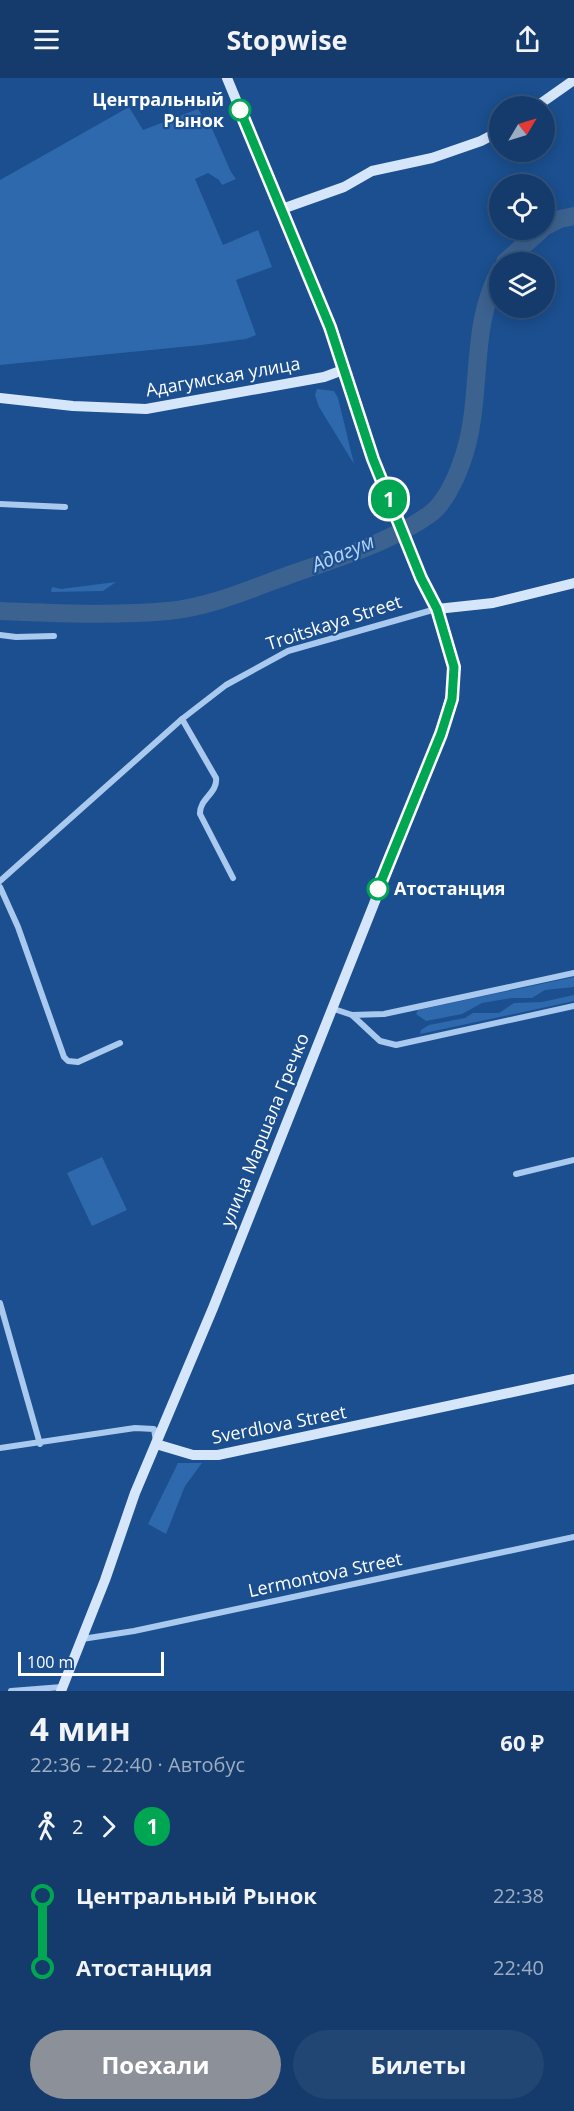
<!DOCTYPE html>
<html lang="ru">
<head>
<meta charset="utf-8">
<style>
	body { margin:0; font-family:"Open Sans",sans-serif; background:#214673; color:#f1f3f6; height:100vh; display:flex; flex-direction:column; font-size:22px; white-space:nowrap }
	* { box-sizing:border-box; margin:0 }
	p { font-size:20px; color:#9dadc1 }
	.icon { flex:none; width:33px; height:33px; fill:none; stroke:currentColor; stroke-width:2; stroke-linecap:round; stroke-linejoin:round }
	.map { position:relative; height:1613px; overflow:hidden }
	.sheet { display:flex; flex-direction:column; background:#143b6b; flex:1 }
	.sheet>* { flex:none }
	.badge { padding:0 12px; border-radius:20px; font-size:21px; line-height:39px }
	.needle { width:39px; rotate:52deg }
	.buttons { position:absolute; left:489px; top:18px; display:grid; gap:12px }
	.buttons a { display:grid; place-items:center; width:66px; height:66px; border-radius:50%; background:#143b6b; box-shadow:0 3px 15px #0003,0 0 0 2px #33557e; font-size:30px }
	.scale { position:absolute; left:18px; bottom:15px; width:146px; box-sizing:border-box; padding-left:6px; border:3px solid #fff; border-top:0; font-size:16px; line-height:21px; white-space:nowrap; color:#fff; -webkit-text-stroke:4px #1b4f8f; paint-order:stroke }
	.map>.badge { position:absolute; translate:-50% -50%; box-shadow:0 0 0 3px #fff }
	.legs { display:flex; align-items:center; gap:9px; height:66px; padding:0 30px; font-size:20px }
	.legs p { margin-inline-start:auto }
	.head { display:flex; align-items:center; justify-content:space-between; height:102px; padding:0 30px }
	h1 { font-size:33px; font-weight:700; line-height:45px }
	.primary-button { display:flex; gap:12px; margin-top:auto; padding:12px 30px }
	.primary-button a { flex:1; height:69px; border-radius:36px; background:#8c9099; color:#fff; font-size:24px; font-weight:700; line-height:69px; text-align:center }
	.primary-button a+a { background:#214673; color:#f1f3f6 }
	ul { padding:0 30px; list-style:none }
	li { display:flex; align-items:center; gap:21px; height:72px; font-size:22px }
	li i { display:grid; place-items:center; width:9px; height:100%; margin:0 8px; background:currentColor }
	li i::after { content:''; width:15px; height:15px; margin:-8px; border:4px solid; border-radius:50%; background:#143b6b }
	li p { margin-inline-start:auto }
	li:first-child i { background:linear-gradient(#0000 50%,currentColor 0) }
	li:last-child i { background:linear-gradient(currentColor 50%,#0000 0) }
	header { display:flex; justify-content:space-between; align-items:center; height:78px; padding:0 30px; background:#143b6b; font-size:27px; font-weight:700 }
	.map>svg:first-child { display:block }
</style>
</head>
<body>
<header><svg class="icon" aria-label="menu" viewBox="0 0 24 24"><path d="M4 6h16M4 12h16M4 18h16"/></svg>Stopwise<svg class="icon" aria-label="share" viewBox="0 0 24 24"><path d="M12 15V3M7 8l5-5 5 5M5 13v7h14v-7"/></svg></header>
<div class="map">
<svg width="574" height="1613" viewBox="0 0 574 1613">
	<rect width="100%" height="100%" fill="#1b4f8f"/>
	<g fill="#2e69ad">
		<polygon points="129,29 143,52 198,31 203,39 206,37 231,94 236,101 222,107 219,102 208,95 195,101 223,167 258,152 272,189 236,202 256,257 246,261 201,267 0,287 0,102"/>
		<polygon points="317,311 334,313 338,320 354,386 319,329 315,317"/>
		<polygon points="116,504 103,513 51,514 52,509 61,511"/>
		<polygon points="574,899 574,909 545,912 532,920 512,920 482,925 462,936 426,943 416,936 418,932"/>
		<polygon points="574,917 574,923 420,956 421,952 429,947 465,940 473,935 499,935 514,925 542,924"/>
		<polygon points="102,1079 127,1132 92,1148 67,1095"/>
		<polygon points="178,1385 202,1385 185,1408 166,1456 148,1446"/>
	</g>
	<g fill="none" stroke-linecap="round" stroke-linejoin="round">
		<g stroke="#3c6290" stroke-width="18">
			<polyline points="544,149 560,141 574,138"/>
			<polyline points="505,184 541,152"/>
			<path d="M0,533C56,535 112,538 168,533C209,529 251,511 289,497C336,480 390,465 430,436C444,426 456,401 461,386C485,323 467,252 500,192"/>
		</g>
		<g stroke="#a9c9ee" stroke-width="6">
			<polyline points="0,426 65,429"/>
			<polyline points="0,557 16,559 54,558"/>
			<path d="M182,641L216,700C218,715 199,721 200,736L233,800"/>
			<polyline points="0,803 182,641 226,607 288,573 436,531"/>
			<polyline points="0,809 18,849 64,979 68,983 78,984 120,965"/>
			<polyline points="331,930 352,937 384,936 574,895"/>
			<polyline points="352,937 380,963 396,967 574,928"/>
			<polyline points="516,1096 574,1082"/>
			<polyline points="0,1225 40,1366"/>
			<polyline points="0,1370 135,1350 154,1351 156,1363"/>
			<polyline points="82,1561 134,1553 574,1459"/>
			<polyline points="11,1613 62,1609"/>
		</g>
		<g stroke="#d6e6fa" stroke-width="10">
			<polyline points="537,28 574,2"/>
			<polyline points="282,131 344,109 372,93 432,80 481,63 500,53"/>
			<polyline points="0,320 73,328 146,331 324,299 343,292"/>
			<polyline points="437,531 493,525 574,505"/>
			<polyline points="156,1366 193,1377 218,1377 574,1301"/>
			<polyline points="61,1613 105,1502 135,1415 213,1230 436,670 454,607 454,589 444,552 373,381 330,249 227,0"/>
		</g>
	</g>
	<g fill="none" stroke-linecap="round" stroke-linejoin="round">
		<defs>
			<polyline id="line-1" points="240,32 330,249 373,381 421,500 437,531 454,589 452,621 441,656 378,811"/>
		</defs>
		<use href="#line-1" stroke="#fff" stroke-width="14"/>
		<use href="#line-1" stroke="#00a651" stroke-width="9"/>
	</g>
	<g fill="#fff" stroke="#00a651" stroke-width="3">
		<circle cx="240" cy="32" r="10"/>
		<circle cx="378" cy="811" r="10"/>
	</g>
	<g text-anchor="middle" stroke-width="4.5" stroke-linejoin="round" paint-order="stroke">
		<g font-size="18" font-weight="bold" fill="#fff" stroke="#1b4f8f" text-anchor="end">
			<text x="224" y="28">Центральный<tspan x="224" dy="21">Рынок</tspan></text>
			<text x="394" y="817" text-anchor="start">Атостанция</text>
		</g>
		<g font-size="18" fill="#fff" stroke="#1b4f8f">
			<text transform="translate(223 299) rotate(-10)" y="6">Адагумская улица</text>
			<text transform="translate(334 545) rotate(-18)" y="6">Troitskaya Street</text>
			<text transform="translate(265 1052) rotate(-68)" y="6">улица Маршала Гречко</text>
			<text transform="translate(279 1347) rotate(-11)" y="6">Sverdlova Street</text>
			<text transform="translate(325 1497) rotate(-12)" y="6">Lermontova Street</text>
		</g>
		<g font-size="20" font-style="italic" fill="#b5d3f5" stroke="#1b4f8f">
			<text transform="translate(343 475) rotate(-23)" y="7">Адагум</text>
		</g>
	</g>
</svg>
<div class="buttons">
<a><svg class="needle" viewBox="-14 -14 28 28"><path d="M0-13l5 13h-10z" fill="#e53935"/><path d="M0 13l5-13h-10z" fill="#9dadc1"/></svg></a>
<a><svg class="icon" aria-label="locate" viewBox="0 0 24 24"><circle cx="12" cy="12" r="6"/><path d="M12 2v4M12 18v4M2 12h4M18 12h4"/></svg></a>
<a><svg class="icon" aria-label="layers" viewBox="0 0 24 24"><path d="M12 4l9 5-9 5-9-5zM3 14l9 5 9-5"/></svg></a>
</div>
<div class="scale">100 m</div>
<b class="badge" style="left:389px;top:421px;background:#00a651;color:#fff">1</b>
</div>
<section class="sheet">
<div class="head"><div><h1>4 мин</h1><p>22:36 – 22:40 · Автобус</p></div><b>60 ₽</b></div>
<div class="legs"><svg class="icon" aria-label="walk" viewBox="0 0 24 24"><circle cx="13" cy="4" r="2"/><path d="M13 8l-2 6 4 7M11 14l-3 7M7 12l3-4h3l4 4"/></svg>2<svg class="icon" aria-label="forward" viewBox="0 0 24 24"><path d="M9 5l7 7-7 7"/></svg><b class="badge" style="background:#00a651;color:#fff">1</b></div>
<ul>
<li><i style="color:#00a651"></i><b>Центральный Рынок</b><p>22:38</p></li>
<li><i style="color:#00a651"></i><b>Атостанция</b><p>22:40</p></li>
</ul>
<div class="primary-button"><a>Поехали</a><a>Билеты</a></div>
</section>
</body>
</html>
